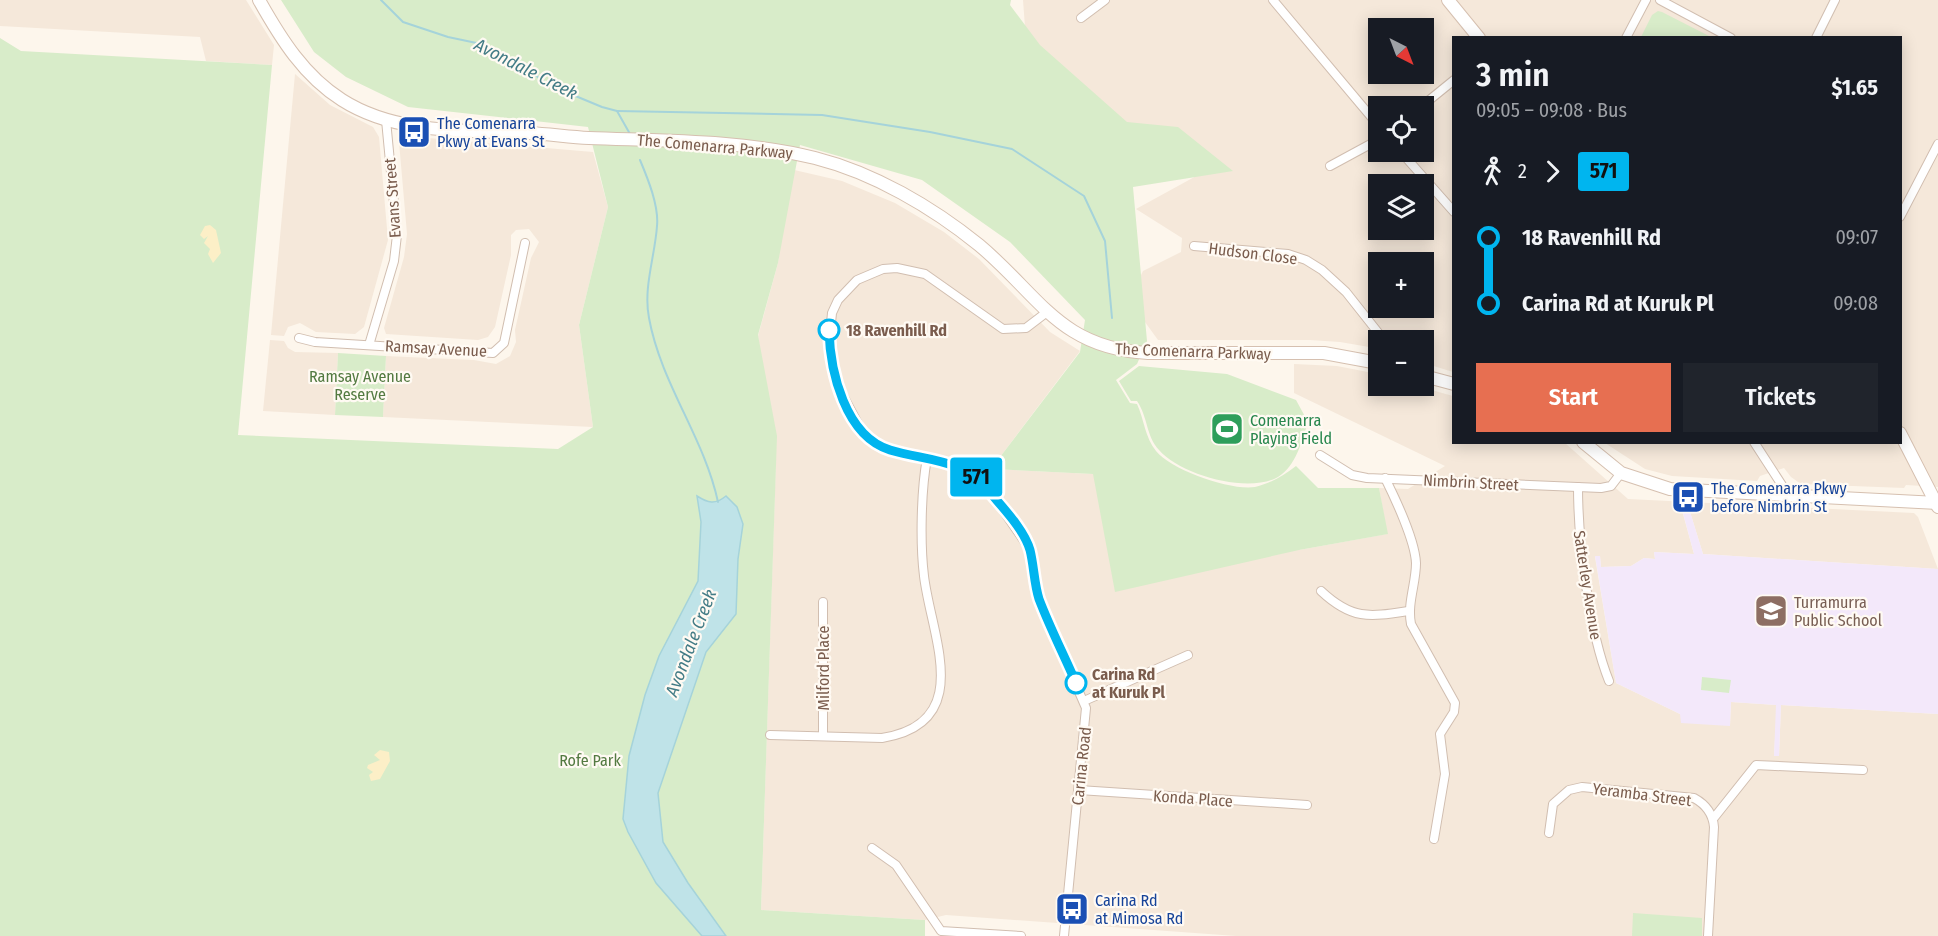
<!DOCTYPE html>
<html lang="en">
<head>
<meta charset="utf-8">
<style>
	body { margin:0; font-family:"Fira Sans Condensed",sans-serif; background:#20242c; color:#f1f3f6; height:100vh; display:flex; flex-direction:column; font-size:22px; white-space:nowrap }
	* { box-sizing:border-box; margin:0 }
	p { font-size:20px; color:#9ea1a6 }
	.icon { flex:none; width:33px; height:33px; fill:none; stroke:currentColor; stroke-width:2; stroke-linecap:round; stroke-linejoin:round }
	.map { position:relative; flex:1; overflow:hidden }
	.details { position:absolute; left:1452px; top:36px; width:450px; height:408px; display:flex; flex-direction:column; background:#171b24; border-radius:0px; box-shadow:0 3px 15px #0003 }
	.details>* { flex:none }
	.badge { padding:0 12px; border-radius:4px; font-size:21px; line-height:39px }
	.needle { width:39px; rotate:138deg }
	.controls { position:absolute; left:1368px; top:18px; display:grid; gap:12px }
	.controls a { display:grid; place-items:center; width:66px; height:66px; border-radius:0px; background:#171b24; box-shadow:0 3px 15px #0003; font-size:30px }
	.map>.badge { position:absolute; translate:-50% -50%; box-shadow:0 0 0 3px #fff }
	.legs { display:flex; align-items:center; gap:9px; height:66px; padding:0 24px; font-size:20px }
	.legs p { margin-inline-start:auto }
	.overview { display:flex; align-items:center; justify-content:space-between; height:102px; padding:0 24px }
	h1 { font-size:33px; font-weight:600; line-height:45px }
	.button { display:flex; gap:12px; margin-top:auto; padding:12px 24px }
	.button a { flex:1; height:69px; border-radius:0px; background:#e76f51; color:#fff; font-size:24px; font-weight:600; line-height:69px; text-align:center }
	.button a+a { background:#20242c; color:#f1f3f6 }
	ul { padding:0 24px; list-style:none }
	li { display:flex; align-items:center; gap:21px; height:66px; font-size:22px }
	li i { display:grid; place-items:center; width:9px; height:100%; margin:0 8px; background:currentColor }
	li i::after { content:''; width:15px; height:15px; margin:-8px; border:4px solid; border-radius:50%; background:#171b24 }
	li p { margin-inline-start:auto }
	li:first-child i { background:linear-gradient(#0000 50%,currentColor 0) }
	li:last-child i { background:linear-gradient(currentColor 50%,#0000 0) }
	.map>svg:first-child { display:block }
</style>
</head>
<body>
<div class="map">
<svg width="1938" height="936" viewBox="0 0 1938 936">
	<rect width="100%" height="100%" fill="#fdf6ec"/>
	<g fill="#f5e8da" fill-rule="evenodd">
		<polygon points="0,0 246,0 274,45 272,65 206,61 200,37 0,26"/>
		<path d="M1023,0H1938V487L1906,485L1904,488L1801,484L1791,477L1784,468L1760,476L1757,481L1672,476L1645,469L1605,443L1900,442V38H1454L1453,372L1424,363V340H1395L1393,338L1373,341L1369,347L1340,342L1310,340H1158L1129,300L1143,271L1181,252L1182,238L1136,209L1198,175L1034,149ZM1378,28H1424V74H1378ZM1378,106H1424V152H1378ZM1378,184H1424V230H1378ZM1378,262H1424V308H1378Z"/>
		<polygon points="295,74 330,105 373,127 379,137 388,240 364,327 355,334 316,332 300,323 288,327 284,336 271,335"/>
		<polygon points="405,136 593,152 608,207 579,325 593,427 383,417 386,356 474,360 496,364 510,356 516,342 515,330 531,258 539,242 529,229 516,230 511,235 511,255 495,327 488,337 478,340 386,334 384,328 404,257 407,234 399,142"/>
		<polygon points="790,169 842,181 895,203 944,232 979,259 1050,332 1080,351 1000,457 987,457 993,469 1093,474 1299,550 1387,534 1379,488 1408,489 1445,466 1294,393 1294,364 1337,366 1378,374 1378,386 1417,386 1453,396 1454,442 1565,443 1628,499 1914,513 1918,517 1938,569 1703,554 1687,502 1680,503 1694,554 1654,552 1655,559 1644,558 1631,566 1601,567 1600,556 1595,557 1616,683 1680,714 1730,725 1731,702 1777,705 1774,755 1779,756 1781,705 1938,714 1938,936 1236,936 946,915 925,920 761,910 776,459 758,336 778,263"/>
		<polygon points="270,340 284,341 288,348 295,352 338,353 335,415 263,411"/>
	</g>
	<polygon fill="#f3e8fa" points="1680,502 1687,502 1703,554 1938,569 1938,714 1781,705 1779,756 1774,756 1776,705 1731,702 1730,726 1681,723 1680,714 1616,683 1595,556 1600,556 1601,567 1631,566 1644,558 1655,559 1654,552 1694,554"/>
	<g fill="#d8ecc9">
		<path d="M281,0H1011L1010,5L1040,45L1127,122L1178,127L1233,171L1133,187L1147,341L1137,364L1116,380L1130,403L1137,404C1144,419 1145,438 1156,451C1171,470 1231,491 1255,487C1271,483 1283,476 1296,466L1318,488H1379L1388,534L1299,550L1115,592L1093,474L993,469L987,456L1000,457L1080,352L1085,320L1010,242L922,180L800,145L778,263L758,335L777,436L761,910L925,920V936H0V38L21,51L272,65L238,435L558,449L593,427L579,325L608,207L588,127L408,107L346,77L314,52Z"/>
		<polygon points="1658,11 1662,12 1711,37 1641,37 1652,15"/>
		<polygon points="338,353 386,356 383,417 335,415"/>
		<path d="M1139,366L1227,374L1296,400L1308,422C1302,441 1296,466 1278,477C1248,494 1181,475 1159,450C1146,436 1148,417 1137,401H1131L1119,381Z"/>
		<polygon points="1702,677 1731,680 1729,693 1701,690"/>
		<polygon points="1633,913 1702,918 1702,936 1632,936"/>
	</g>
	<g fill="#fcefc7">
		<polygon points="210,225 216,230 221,253 213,263 208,254 210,249 204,243 208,236 204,239 200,235 205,226"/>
		<polygon points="380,750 389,752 390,761 380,779 371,781 369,775 373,772 367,768 368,765 380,760 374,755"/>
	</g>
	<path fill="#bfe3e8" stroke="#a5d3da" stroke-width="1.5" d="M697,496C708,503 715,505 726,496L737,507L743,524L738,559L736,614L706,652L658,793L663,842L688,883L726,936H702L656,883L628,832L623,819L629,756L645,695L659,656L698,581L701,522Z"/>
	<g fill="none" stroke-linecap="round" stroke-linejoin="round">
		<g stroke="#a5d3da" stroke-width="2">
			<polyline points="381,0 403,22 448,37 486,45 518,63 549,85 602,107 617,111 630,134"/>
			<polyline points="617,111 822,115 930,132 1012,149 1084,196 1105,241 1112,318"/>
			<path d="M640,160C648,179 659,206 657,226C655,256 643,288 649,318C661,384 704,437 718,502"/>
		</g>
		<defs>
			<g id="street">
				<polyline points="1273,0 1378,125"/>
				<polyline points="1660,0 1731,38"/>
				<polyline points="1081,18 1105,0"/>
				<polyline points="1626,38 1646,0"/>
				<polyline points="1816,38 1835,0"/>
				<polyline points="1422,106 1454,80"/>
				<polyline points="1401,152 1454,212"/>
				<polyline points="1330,166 1378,140"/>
				<polyline points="1900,217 1938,144"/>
				<polyline points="1194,246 1288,254 1306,260 1322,270 1346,292 1384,340"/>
				<polyline points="1047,312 1026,328 1003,329 925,274 897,268 883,269 857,280 838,300 832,313 829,343 839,388 862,431 872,440 889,449 946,462 968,471 989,490 1029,548 1040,602 1086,708 1064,936"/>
				<polyline points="299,338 315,342 493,353 504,343 525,243"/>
				<polyline points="369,345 394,261 397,235 386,120"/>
				<polyline points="1754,442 1789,496"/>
				<polyline points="1320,455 1352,475 1367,478 1601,488 1611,486 1621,473"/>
				<path d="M1385,478C1395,498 1415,541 1416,563C1416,584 1407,603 1411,624L1455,703L1454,712L1440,734L1445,774L1434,839"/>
				<path d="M1578,487C1578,541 1589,631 1609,681"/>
				<path d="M1321,591C1352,620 1369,617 1408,611"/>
				<polyline points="823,602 823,734"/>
				<polyline points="1084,701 1188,655"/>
				<path d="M770,735L882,738C976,723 931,636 924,576C920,543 921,491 927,458"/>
				<polyline points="1079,790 1307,805"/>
				<polyline points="1713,819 1756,765 1863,770"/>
				<path d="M1549,833L1553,804L1569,790L1582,787L1694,798C1705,804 1713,814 1714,827L1708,936"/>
				<polyline points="872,848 896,865 941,931 1021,936"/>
			</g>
			<g id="secondary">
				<path d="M259,0C281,39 304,76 342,100C397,135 466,130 529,133C549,134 569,137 589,138C664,141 742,140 815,158C874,173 932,207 979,245C1040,296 1059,348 1148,353H1324L1378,363"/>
				<polyline points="1448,0 1479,38"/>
				<polyline points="1424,376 1454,384"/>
				<polyline points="1900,433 1938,507"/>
				<polyline points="1583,442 1621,473 1670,489 1938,503"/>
			</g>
		</defs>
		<use href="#street" stroke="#d1beb0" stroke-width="10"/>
		<use href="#secondary" stroke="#d6c0b0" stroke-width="14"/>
		<use href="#street" stroke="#fff" stroke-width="8"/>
		<use href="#secondary" stroke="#fff" stroke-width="12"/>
	</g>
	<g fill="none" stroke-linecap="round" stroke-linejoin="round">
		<defs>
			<path id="line-1" d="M829,330C830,371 845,436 890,450C926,461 962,458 988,490C1002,507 1024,529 1030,550C1034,566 1034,583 1039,599C1050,628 1064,655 1076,683"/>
		</defs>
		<use href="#line-1" stroke="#fff" stroke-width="14"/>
		<use href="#line-1" stroke="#00b5ef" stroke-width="9"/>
	</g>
	<defs>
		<symbol id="bus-square" viewBox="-11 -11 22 22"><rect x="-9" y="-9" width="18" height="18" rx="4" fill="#1a4fb4" stroke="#fffaf3"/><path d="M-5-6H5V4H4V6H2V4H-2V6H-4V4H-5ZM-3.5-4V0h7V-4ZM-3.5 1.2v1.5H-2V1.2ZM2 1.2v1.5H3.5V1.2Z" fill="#fff"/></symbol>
		<symbol id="stadium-square" viewBox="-11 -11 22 22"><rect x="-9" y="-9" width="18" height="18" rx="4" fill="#2e9e5b" stroke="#fffaf3"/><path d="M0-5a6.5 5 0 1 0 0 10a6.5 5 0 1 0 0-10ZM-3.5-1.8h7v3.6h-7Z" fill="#fff"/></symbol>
		<symbol id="school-square" viewBox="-11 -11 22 22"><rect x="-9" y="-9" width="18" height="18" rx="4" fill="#8d6e63" stroke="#fffaf3"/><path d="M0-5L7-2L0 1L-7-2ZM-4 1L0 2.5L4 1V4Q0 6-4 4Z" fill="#fff"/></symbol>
	</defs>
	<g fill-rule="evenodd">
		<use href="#bus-square" x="395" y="113" width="38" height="38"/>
		<use href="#stadium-square" x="1208" y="410" width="38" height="38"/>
		<use href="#bus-square" x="1669" y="478" width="38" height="38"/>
		<use href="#school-square" x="1752" y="592" width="38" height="38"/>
		<use href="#bus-square" x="1053" y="890" width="38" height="38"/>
	</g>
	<g fill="#fff" stroke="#00b5ef" stroke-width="3">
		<circle cx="829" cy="330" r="10"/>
		<circle cx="1076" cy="683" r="10"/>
	</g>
	<g text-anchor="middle" stroke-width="4.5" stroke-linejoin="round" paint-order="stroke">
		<g font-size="16" fill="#164399" stroke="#fffaf3" text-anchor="start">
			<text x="437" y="129">The Comenarra<tspan x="437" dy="18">Pkwy at Evans St</tspan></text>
			<text x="1711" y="494">The Comenarra Pkwy<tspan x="1711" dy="18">before Nimbrin St</tspan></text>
			<text x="1095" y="906">Carina Rd<tspan x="1095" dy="18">at Mimosa Rd</tspan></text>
		</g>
		<g font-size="16" fill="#7a5c4d" stroke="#fffaf3">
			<text transform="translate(715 146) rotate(5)" y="6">The Comenarra Parkway</text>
			<text transform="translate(392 198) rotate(-94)" y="6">Evans Street</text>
			<text transform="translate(1253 253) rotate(7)" y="6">Hudson Close</text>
			<text transform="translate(436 348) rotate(3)" y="6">Ramsay Avenue</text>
			<text transform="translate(1193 351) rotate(2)" y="6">The Comenarra Parkway</text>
			<text transform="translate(1471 482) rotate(3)" y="6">Nimbrin Street</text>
			<text transform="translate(1588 585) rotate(81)" y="6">Satterley Avenue</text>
			<text transform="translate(823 668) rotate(-90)" y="6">Milford Place</text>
			<text transform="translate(1081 766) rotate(-84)" y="6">Carina Road</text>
			<text transform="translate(1642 794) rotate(7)" y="6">Yeramba Street</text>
			<text transform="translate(1193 798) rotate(4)" y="6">Konda Place</text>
		</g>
		<g font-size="16" font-weight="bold" fill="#7a5c4d" stroke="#fffaf3" text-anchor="start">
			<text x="846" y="336">18 Ravenhill Rd</text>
			<text x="1092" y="680">Carina Rd<tspan x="1092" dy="18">at Kuruk Pl</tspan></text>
		</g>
		<g font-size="16" fill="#537a41" stroke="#fffaf3">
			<text x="360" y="382">Ramsay Avenue<tspan x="360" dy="18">Reserve</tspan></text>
			<text x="590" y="766">Rofe Park</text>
		</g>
		<g font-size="16" fill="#27864d" stroke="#fffaf3" text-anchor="start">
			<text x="1250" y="426">Comenarra<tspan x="1250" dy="18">Playing Field</tspan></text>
		</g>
		<g font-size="16" fill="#785e54" stroke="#fffaf3" text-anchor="start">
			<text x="1794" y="608">Turramurra<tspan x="1794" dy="18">Public School</tspan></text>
		</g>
		<g font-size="18" font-style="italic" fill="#437c86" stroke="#fffaf3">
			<text transform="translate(526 69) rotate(27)" y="6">Avondale Creek</text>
			<text transform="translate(691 643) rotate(-69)" y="6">Avondale Creek</text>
		</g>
	</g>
</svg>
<div class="controls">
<a><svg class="needle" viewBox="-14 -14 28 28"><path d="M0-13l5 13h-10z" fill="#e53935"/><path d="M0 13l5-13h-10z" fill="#9ea1a6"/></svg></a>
<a><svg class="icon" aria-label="locate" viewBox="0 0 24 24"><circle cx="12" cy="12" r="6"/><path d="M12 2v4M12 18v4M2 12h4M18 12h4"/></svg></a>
<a><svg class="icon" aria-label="layers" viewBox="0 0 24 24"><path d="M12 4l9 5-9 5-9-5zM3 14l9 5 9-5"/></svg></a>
<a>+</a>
<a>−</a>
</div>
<b class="badge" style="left:976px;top:477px;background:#00b5ef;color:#111">571</b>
<section class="details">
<div class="overview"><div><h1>3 min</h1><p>09:05 – 09:08 · Bus</p></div><b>$1.65</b></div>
<div class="legs"><svg class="icon" aria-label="walk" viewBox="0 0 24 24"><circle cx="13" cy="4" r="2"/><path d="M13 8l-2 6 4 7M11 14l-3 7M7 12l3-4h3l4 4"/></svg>2<svg class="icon" aria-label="forward" viewBox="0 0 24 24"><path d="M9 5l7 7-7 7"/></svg><b class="badge" style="background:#00b5ef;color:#111">571</b></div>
<ul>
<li><i style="color:#00b5ef"></i><b>18 Ravenhill Rd</b><p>09:07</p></li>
<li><i style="color:#00b5ef"></i><b>Carina Rd at Kuruk Pl</b><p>09:08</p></li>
</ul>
<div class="button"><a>Start</a><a>Tickets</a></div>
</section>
</div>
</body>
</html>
